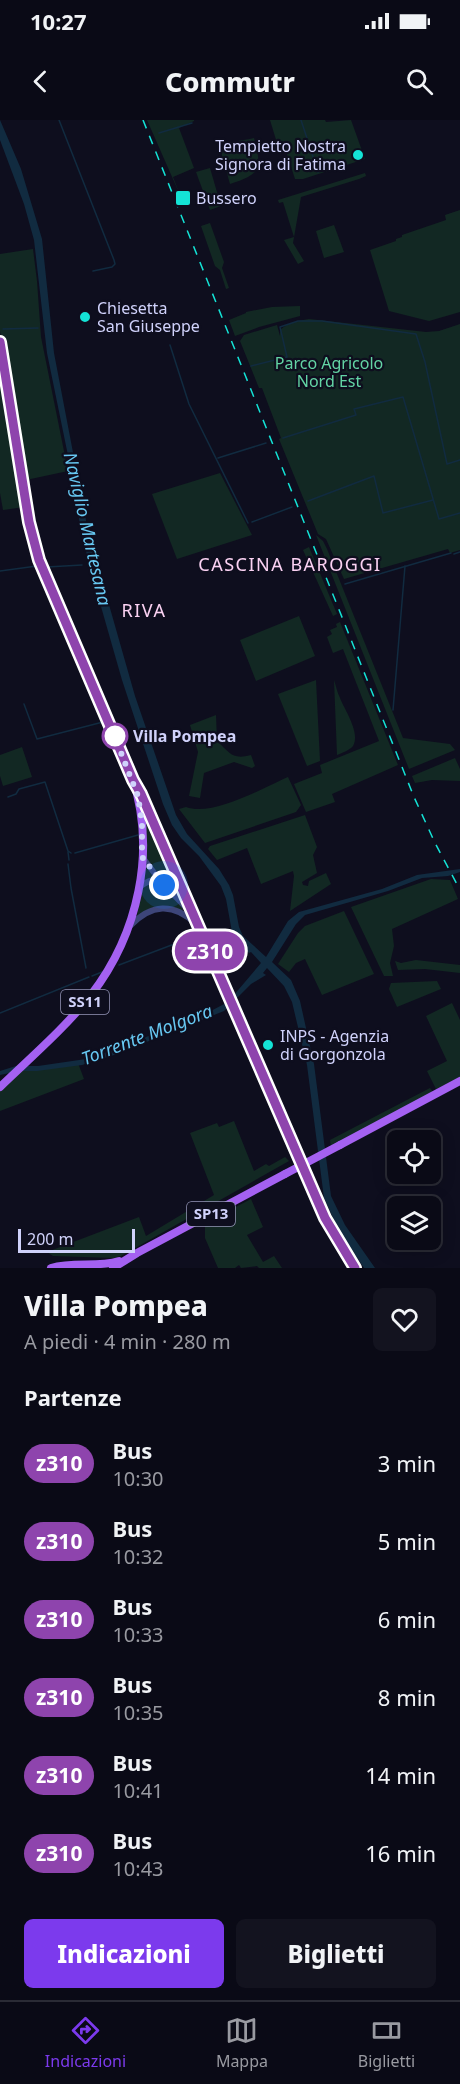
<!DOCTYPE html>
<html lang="it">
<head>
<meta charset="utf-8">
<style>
	body { margin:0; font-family:"Noto Sans",sans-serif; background:#13131f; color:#f1f3f6; height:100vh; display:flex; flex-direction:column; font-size:22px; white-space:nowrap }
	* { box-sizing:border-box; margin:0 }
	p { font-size:20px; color:#999aa1 }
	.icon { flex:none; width:33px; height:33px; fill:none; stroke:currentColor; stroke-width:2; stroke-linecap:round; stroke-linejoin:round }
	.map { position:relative; height:1148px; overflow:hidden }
	.side { display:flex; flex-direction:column; background:#0a0a16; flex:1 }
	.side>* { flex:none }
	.badge { padding:0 12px; border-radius:20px; font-size:21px; line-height:39px }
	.fabs { position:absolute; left:387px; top:1010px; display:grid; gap:12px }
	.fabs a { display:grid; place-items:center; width:54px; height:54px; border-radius:9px; background:#0a0a16; box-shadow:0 3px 15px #0003,0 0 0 2px #2a2b35; font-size:30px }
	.scale { position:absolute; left:18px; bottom:15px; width:117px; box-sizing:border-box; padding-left:6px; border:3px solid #d0d2fb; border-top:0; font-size:16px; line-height:21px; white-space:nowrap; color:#d0d2fb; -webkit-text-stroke:4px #0e0e1e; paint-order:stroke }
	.you { position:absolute; width:30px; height:30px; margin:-15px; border:4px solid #fff; border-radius:50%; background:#1a73e8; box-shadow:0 0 0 9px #1a73e833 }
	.map>.badge { position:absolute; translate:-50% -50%; box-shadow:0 0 0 3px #fff }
	h2 { padding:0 24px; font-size:22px; line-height:54px }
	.round { display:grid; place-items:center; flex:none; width:63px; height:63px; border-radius:9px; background:#13131f }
	.summary { display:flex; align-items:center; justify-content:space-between; height:102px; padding:0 24px }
	h1 { font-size:28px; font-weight:800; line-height:45px }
	.button { display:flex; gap:12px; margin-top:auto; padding:12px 24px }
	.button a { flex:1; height:69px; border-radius:9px; background:#7c3aed; color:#fff; font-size:24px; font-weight:800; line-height:69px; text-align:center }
	.button a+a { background:#13131f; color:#f1f3f6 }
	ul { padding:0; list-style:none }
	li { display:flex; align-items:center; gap:18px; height:78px; padding:0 24px }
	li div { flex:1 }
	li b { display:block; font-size:22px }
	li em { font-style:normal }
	li .badge { min-width:66px; font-weight:700; text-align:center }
	.status { display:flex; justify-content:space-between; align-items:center; height:42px; padding:0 30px; background:#0a0a16; direction:ltr }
	.status svg { height:16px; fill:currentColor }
	header { display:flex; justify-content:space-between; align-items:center; height:78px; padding:0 24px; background:#0a0a16; font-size:27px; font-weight:800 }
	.menu { display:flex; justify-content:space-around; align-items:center; height:84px; border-top:2px solid #2a2b35; background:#0a0a16; font-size:16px; color:#999aa1 }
	.menu a { display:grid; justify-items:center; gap:3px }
	.menu .active { color:#7c3aed }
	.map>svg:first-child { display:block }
</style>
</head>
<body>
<div class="status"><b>10:27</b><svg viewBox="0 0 49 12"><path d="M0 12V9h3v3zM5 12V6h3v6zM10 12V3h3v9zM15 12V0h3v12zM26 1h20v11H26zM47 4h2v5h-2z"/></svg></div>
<header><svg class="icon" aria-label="back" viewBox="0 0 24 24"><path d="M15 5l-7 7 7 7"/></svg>Commutr<svg class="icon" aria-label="search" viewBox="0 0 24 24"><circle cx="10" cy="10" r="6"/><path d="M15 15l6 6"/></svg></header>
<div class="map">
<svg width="460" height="1148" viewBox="0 0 460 1148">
	<rect width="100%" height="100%" fill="#0e0e1e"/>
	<g fill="#122823">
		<polygon points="147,0 194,0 194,1 179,8 194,48 173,57 180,75"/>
		<polygon points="270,0 325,0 326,2 351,0 365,39 303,59 295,59 285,28 282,29 280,22 277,23"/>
		<path d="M254,18C262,48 262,54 230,64L219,25C231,21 242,21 254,18Z"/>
		<polygon points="210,48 221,86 210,90 196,52"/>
		<polygon points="365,53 366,56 359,59 301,77 293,123 304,141 298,144 284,120 294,117 283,82 279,83 278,80"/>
		<polygon points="460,90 460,192 429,201 389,191 370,130 396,121 396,119 402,117 402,115 446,100 445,95"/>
		<polygon points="210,103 224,142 222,148 229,168 226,169 220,150 215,146 201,106"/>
		<polygon points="334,105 344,132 324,138 316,111"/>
		<polygon points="33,129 37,161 41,217 68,351 26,360 0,211 0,134"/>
		<polygon points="300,186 300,196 259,207 235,216 229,200 246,193 246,192 272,187"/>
		<path d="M309,199L426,212L439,211L460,204V430L450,433L448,429L344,459L326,419L318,414L279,319L281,318L262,268H259L240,221L244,215L277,205L280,216V210C289,202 297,201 309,199Z"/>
		<polygon points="0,258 24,387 3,390 0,373"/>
		<polygon points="220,353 252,415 177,439 152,374"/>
		<polygon points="316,415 323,421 327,429 403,618 450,624 455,630 409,649"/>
		<polygon points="309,427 337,494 333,496 303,430"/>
		<polygon points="299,496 315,536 256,561 240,520"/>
		<polygon points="340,502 398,645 332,674 335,682 306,692 294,664 322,653 320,645 379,621 343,529 333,533 327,517 332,514 330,510 337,507 336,504"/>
		<polygon points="316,560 320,641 307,646 278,574"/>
		<path d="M334,560C336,566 337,572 340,578C344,589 361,613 353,626C350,630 342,633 337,635Z"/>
		<path d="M216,595L217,621C230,633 232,640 251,635L255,646L252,648L234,642L204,653L200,678L189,676L198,632L190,605Z"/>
		<polygon points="22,627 32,657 3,666 0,656 0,635"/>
		<polygon points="455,638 460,649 460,661 432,660 415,663 412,656"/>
		<path d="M288,657L301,685L296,692L205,723L179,689L186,687C212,697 263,668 288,657Z"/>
		<polygon points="138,672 189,787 181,791 174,788 137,796 143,760"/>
		<polygon points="305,695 317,727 313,735 317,753 302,762 303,765 308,766 309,761 326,753 331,764 290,791 294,756 293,751 261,764 247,728 217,740 208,729 210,726"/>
		<polygon points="431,759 450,760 458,779 392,809 394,826 390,843 393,856 384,856 351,787"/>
		<polygon points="344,791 374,854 322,875 305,839 296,843 289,852 278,844 298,813 305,806"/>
		<polygon points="416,840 460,845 460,853 425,849 398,850 395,841 401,843"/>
		<polygon points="437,861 441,869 397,887 389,869 391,863"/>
		<polygon points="452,883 460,900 460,957 436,969 427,951 447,941 426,896"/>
		<polygon points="78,943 84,959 0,991 0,967 18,949"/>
		<polygon points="430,968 433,972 331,1027 330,1020"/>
		<polygon points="234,1001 254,1051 266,1044 269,1046 285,1037 289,1041 121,1136 114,1138 53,1136 47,1132 139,1097 146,1116 214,1075 190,1013 217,1003 219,1007"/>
		<polygon points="251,1079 263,1107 247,1115 263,1142 274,1136 282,1148 259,1148 257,1146 241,1148 239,1145 235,1148 218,1148 205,1118 205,1103"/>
	</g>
	<polygon fill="#112b40" points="0,0 21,49 42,119 54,233 88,411 135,576 176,695 187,714 219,749 229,765 233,775 239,807 243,816 266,837 288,801 299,792 382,769 417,755 460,749 460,752 448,756 422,758 388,771 305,795 296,804 272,842 291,860 300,881 314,944 331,1076 345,1105 375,1148 364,1148 339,1111 324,1078 307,945 292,882 284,866 267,848 263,853 266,855 251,864 224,891 114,935 82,945 37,951 19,951 0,955 0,951 16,946 38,946 86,939 113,930 207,893 228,882 261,843 251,832 249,833 232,812 226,779 221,766 199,736 181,718 172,705 163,684 122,560 92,455 81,411 72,355 47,233 34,120 24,84 0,20"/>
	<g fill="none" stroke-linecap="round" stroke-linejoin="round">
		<g stroke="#112b40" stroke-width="1.5">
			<polyline points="59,0 114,140 115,144 112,147 93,151"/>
			<polyline points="301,0 318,52"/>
			<polyline points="159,13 192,3"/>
			<polyline points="3,209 38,208"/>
			<polyline points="170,225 189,284 248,403"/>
			<polyline points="251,246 287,237 280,207 298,201 322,201 416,214 425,242 447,344 460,340"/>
			<polyline points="283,318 356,295 354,289 403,277 439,399 460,393"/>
			<polyline points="218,338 266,323"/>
			<polyline points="308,381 374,356 383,393 433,380"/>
			<polyline points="252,402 292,387"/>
			<polyline points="454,434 460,432"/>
			<polyline points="47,447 82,445"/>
			<polyline points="0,451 37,446"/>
			<polyline points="345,464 451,433"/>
			<polyline points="24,584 37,619 103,602"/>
			<polyline points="393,590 405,446"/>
			<polyline points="8,677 16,674 19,669 45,662 68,731 71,733"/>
			<polyline points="68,732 69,740"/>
			<polyline points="75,733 138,715"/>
			<polyline points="68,744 71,768 86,848"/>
			<polyline points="119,845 198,815"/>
			<polyline points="92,856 102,852"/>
			<polyline points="0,893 89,857"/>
		</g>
		<g stroke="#3d4579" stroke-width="6">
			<polyline points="135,663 141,674 325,1098 355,1148"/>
			<polyline points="143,738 158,758 191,793"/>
			<path d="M139,767C153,757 163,757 179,761"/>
			<path d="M130,806C151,784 173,782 196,804"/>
		</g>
		<g stroke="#a461f1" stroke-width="8">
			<path d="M0,222L35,427L132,657C157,731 138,814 91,875C65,908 30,938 0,967"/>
			<polyline points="340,1025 460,961"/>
			<path d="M51,1148C74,1141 97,1148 119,1141"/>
			<polyline points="113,1148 137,1133 285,1054"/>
		</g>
		<polyline stroke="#14e3d6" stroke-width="1.5" stroke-dasharray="9 8" stroke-linecap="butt" points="143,0 414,677 435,723 460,770"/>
		<polyline stroke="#a461f1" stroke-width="8" points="285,1054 340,1025"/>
	</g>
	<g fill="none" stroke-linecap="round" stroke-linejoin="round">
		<defs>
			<polyline id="line" points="0,222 29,402 39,440 133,660 141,674 325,1098 355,1148"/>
		</defs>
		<use href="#line" stroke="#fff" stroke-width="14"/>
		<use href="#line" stroke="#8e44ad" stroke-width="9"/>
		<polyline stroke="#d0d2fb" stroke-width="6" stroke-dasharray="0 10.8" points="115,616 114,615 138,676 142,704 142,737 164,765"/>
	</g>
	<g fill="#14e3d6" stroke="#0e0e1e" stroke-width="2">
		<circle cx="358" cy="35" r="6"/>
		<rect x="175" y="70" width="16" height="16" rx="3"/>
		<circle cx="85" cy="197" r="6"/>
		<circle cx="268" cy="925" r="6"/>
	</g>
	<circle fill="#fff" stroke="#8e44ad" stroke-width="3" cx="115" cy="616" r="12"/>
	<g text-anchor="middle" stroke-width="4.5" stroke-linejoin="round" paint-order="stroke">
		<g fill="#0e0e1e" stroke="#9697b9" stroke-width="1.5">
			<rect x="61" y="870" width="48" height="24" rx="4.5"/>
			<rect x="187" y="1082" width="48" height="24" rx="4.5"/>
		</g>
		<g font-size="15" font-weight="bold" fill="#d0d2fb">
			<text x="85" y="887">SS11</text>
			<text x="211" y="1099">SP13</text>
		</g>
		<g font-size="16" fill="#d0d2fb" stroke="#0e0e1e" text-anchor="start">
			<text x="346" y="32" text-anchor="end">Tempietto Nostra<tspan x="346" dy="18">Signora di Fatima</tspan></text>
			<text x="196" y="84">Bussero</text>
			<text x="97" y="194">Chiesetta<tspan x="97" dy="18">San Giuseppe</tspan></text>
			<text x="280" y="922">INPS - Agenzia<tspan x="280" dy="18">di Gorgonzola</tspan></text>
		</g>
		<g font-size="16" fill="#63d4a5" stroke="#0e0e1e">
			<text x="329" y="249">Parco Agricolo<tspan x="329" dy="18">Nord Est</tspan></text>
		</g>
		<g font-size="16" font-weight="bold" fill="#d0d2fb" stroke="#0e0e1e" text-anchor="start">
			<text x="133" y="622">Villa Pompea</text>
		</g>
		<g font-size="18" font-style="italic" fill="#67c8f2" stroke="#0e0e1e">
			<text transform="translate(87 409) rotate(77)" y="6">Naviglio Martesana</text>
			<text transform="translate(147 915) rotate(-21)" y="6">Torrente Molgora</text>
		</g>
		<g font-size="18" letter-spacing="1.5" fill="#fbd2f3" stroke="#0e0e1e">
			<text x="290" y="451">CASCINA BAROGGI</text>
			<text x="144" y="497">RIVA</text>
		</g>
	</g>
</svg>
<div class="fabs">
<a><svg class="icon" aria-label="locate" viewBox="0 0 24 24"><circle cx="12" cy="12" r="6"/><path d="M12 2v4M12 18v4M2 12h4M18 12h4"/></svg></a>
<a><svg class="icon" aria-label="layers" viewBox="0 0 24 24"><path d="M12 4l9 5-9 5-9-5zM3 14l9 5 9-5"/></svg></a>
</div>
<div class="scale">200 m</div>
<div class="you" style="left:164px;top:765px"></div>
<b class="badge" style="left:210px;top:831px;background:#8e44ad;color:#fff">z310</b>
</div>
<section class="side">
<div class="summary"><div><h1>Villa Pompea</h1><p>A piedi · 4 min · 280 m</p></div><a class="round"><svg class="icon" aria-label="heart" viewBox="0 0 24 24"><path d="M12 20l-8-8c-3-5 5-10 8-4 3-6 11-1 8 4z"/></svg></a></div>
<h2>Partenze</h2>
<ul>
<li><span class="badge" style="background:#8e44ad;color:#fff">z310</span><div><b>Bus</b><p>10:30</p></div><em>3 min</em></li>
<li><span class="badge" style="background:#8e44ad;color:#fff">z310</span><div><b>Bus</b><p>10:32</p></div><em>5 min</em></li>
<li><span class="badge" style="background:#8e44ad;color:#fff">z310</span><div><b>Bus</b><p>10:33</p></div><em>6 min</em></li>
<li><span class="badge" style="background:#8e44ad;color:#fff">z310</span><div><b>Bus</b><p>10:35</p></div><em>8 min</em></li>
<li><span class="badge" style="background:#8e44ad;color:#fff">z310</span><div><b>Bus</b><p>10:41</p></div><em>14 min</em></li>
<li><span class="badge" style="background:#8e44ad;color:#fff">z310</span><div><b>Bus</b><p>10:43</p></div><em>16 min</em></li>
</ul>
<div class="button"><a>Indicazioni</a><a>Biglietti</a></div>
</section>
<nav class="menu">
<a class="active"><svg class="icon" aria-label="directions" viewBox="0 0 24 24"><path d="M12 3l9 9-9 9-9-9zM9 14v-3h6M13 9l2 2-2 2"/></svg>Indicazioni</a>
<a><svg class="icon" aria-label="map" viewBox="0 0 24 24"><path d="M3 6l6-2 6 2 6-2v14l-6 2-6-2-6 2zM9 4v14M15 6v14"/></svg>Mappa</a>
<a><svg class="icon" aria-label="tickets" viewBox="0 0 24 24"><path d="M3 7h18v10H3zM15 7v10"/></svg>Biglietti</a>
</nav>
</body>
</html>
